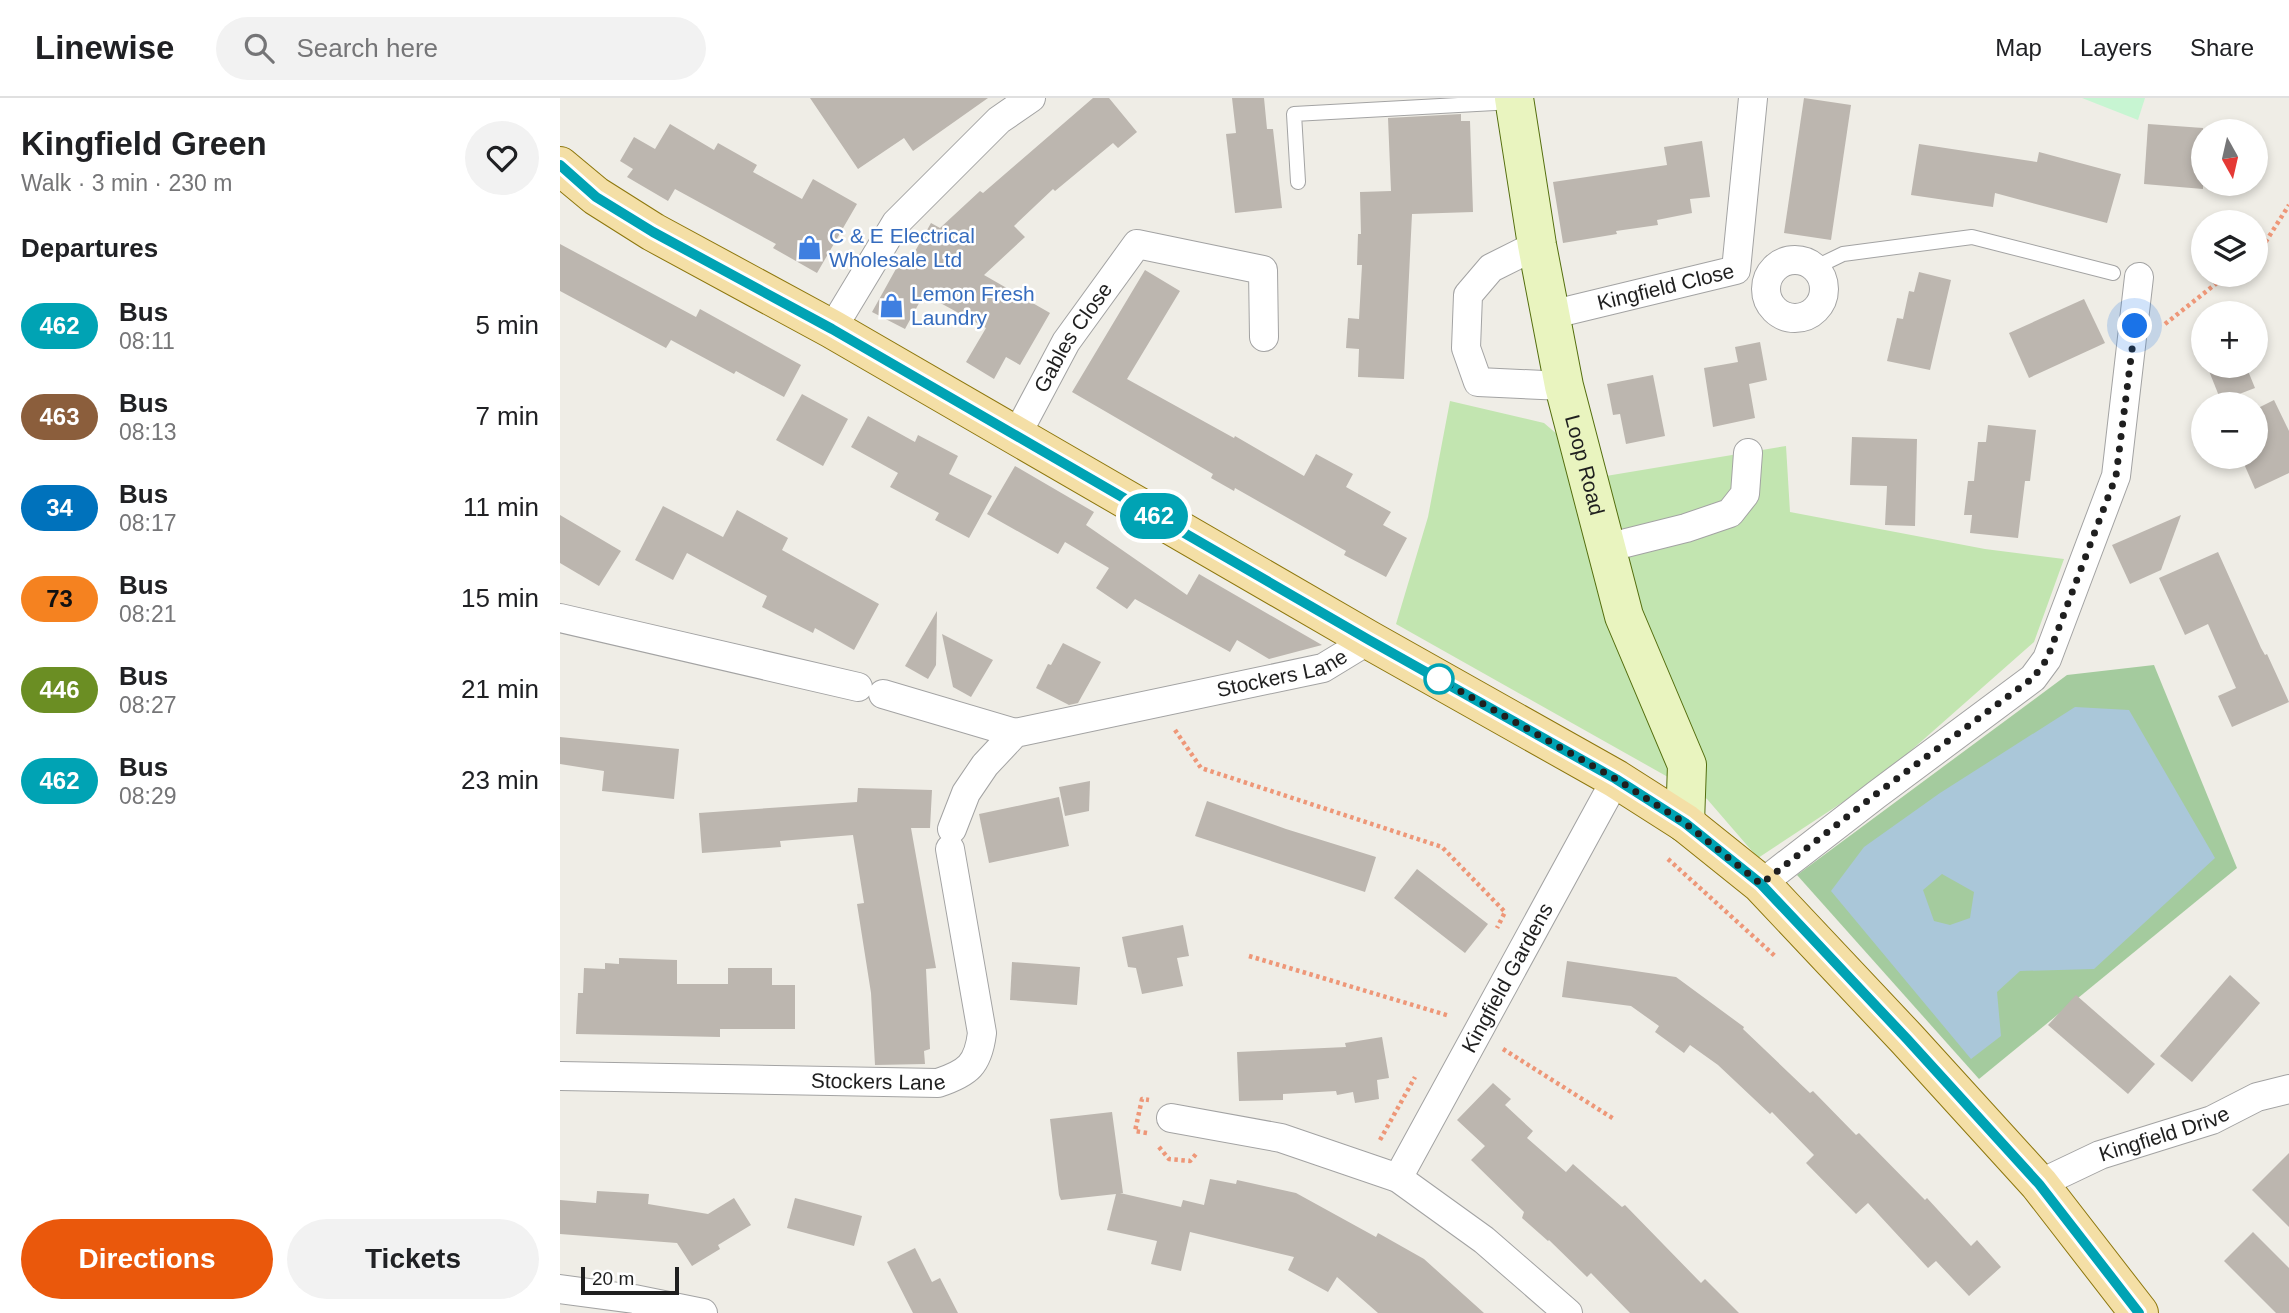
<!DOCTYPE html>
<html lang="en">
<head>
<meta charset="utf-8">
<style>
	body { margin:0; font-family:Helvetica,sans-serif; background:#f2f2f2; color:#202124; height:100vh; display:flex; flex-direction:column; font-size:26px; white-space:nowrap }
	* { box-sizing:border-box; margin:0 }
	p { font-size:23px; color:#757577 }
	.icon { flex:none; width:38px; height:38px; fill:none; stroke:currentColor; stroke-width:2; stroke-linecap:round; stroke-linejoin:round }
	.map { position:relative; flex:1; overflow:hidden }
	.details { display:flex; flex-direction:column; background:#fff; width:560px }
	.details>* { flex:none }
	.badge { padding:0 14px; border-radius:23px; font-size:24px; line-height:46px }
	.needle { width:46px; rotate:172deg }
	.fabs { position:absolute; left:1631px; top:21px; display:grid; gap:14px }
	.fabs a { display:grid; place-items:center; width:77px; height:77px; border-radius:50%; background:#fff; box-shadow:0 4px 10px #0003; font-size:35px }
	.scale { position:absolute; left:21px; bottom:18px; width:98px; box-sizing:border-box; padding-left:7px; border:4px solid #1f1f1f; border-top:0; font-size:19px; line-height:24px; white-space:nowrap; color:#1f1f1f; -webkit-text-stroke:5px #fff; paint-order:stroke }
	.you { position:absolute; width:35px; height:35px; margin:-18px; border:5px solid #fff; border-radius:50%; background:#1a73e8; box-shadow:0 0 0 10px #1a73e833 }
	.map>.badge { position:absolute; translate:-50% -50%; box-shadow:0 0 0 4px #fff }
	h2 { padding:0 21px; font-size:26px; line-height:63px }
	.round { display:grid; place-items:center; flex:none; width:74px; height:74px; border-radius:37px; background:#f2f2f2 }
	.summary { display:flex; align-items:center; justify-content:space-between; height:119px; padding:0 21px }
	h1 { font-size:33px; font-weight:700; line-height:52px }
	.cta { display:flex; gap:14px; margin-top:auto; padding:14px 21px }
	.cta a { flex:1; height:80px; border-radius:42px; background:#ea580c; color:#fff; font-size:28px; font-weight:700; line-height:80px; text-align:center }
	.cta a+a { background:#f2f2f2; color:#202124 }
	ul { padding:0; list-style:none }
	li { display:flex; align-items:center; gap:21px; height:91px; padding:0 21px }
	li div { flex:1 }
	li b { display:block; font-size:26px }
	li em { font-style:normal }
	li .badge { min-width:77px; font-weight:700; text-align:center }
	header { display:flex; align-items:center; gap:42px; box-sizing:border-box; height:98px; padding:0 35px; background:#fff; border-bottom:2px solid #e0e0e0 }
	header strong { font-size:33px }
	nav { display:flex; gap:38px; margin-inline-start:auto; font-size:24px }
	.search { width:490px; height:63px; background:#f2f2f2; display:flex; align-items:center; gap:18px; box-sizing:border-box; padding:0 24px; border-radius:38px; color:#757577; font-size:26px }
	main { display:flex; flex:1; min-height:0 }
	.map>svg:first-child { display:block }
</style>
</head>
<body>
<header>
<strong>Linewise</strong>
<div class="search"><svg class="icon" aria-label="search" viewBox="0 0 24 24"><circle cx="10" cy="10" r="6"/><path d="M15 15l6 6"/></svg>Search here</div>
<nav><a>Map</a><a>Layers</a><a>Share</a></nav>
</header>
<main>
<section class="details">
<div class="summary"><div><h1>Kingfield Green</h1><p>Walk · 3 min · 230 m</p></div><a class="round"><svg class="icon" aria-label="heart" viewBox="0 0 24 24"><path d="M12 20l-8-8c-3-5 5-10 8-4 3-6 11-1 8 4z"/></svg></a></div>
<h2>Departures</h2>
<ul>
<li><span class="badge" style="background:#00a3b4;color:#fff">462</span><div><b>Bus</b><p>08:11</p></div><em>5 min</em></li>
<li><span class="badge" style="background:#8b5e3c;color:#fff">463</span><div><b>Bus</b><p>08:13</p></div><em>7 min</em></li>
<li><span class="badge" style="background:#0072bc;color:#fff">34</span><div><b>Bus</b><p>08:17</p></div><em>11 min</em></li>
<li><span class="badge" style="background:#f58220;color:#111">73</span><div><b>Bus</b><p>08:21</p></div><em>15 min</em></li>
<li><span class="badge" style="background:#6b8e23;color:#fff">446</span><div><b>Bus</b><p>08:27</p></div><em>21 min</em></li>
<li><span class="badge" style="background:#00a3b4;color:#fff">462</span><div><b>Bus</b><p>08:29</p></div><em>23 min</em></li>
</ul>
<div class="cta"><a>Directions</a><a>Tickets</a></div>
</section>
<div class="map">
<svg width="1729" height="1215" viewBox="0 0 1729 1215">
	<rect width="100%" height="100%" fill="#efede6"/>
	<polygon fill="#c2e5b0" points="890,303 984,325 1046,378 1226,348 1230,414 1425,451 1504,461 1474,544 1321,679 1198,760 1147,701 836,526 868,419"/>
	<polygon fill="#a4cb9e" points="1594,567 1677,770 1419,981 1237,777 1507,577"/>
	<polygon fill="#c7f5d2" points="1522,0 1585,0 1578,22"/>
	<path fill="#aac7d9" fill-rule="evenodd" d="M1515,609L1569,612L1655,760L1534,871L1460,873L1437,894L1441,938L1411,961L1271,793L1304,749L1380,695ZM1382,776L1414,794L1410,820L1390,827L1374,823L1363,792Z"/>
	<g fill="#bcb6af">
		<polygon points="250,0 428,0 353,53 344,40 298,71"/>
		<polygon points="533,0 549,0 577,34 558,50 553,45 495,93 493,91 454,128 465,139 424,177 490,215 460,267 446,259 434,281 406,264 426,230 364,196 345,231 312,214 342,160 349,164 371,125 380,130 420,93 423,95"/>
		<polygon points="672,0 704,0 707,31 713,31 722,110 675,115 666,36 676,35"/>
		<polygon points="1244,0 1291,7 1271,142 1224,135"/>
		<polygon points="901,16 901,23 910,23 913,114 852,116 844,281 798,279 799,251 786,250 788,220 799,221 802,167 797,167 798,136 801,136 800,94 831,93 828,20"/>
		<polygon points="110,26 154,52 158,45 197,67 193,74 242,101 253,81 297,106 257,175 213,150 216,146 115,91 108,103 67,79 73,71 60,63 74,39 95,51"/>
		<polygon points="1588,26 1643,30 1643,91 1584,86"/>
		<polygon points="1142,43 1150,99 1130,101 1132,115 1097,122 1098,127 1056,133 1057,136 1003,145 993,84 1107,67 1104,49"/>
		<polygon points="1359,46 1477,64 1479,54 1561,76 1547,125 1435,95 1433,109 1351,97"/>
		<polygon points="0,146 136,219 140,211 241,267 224,299 176,273 174,276 111,242 106,250 0,193"/>
		<polygon points="585,172 620,193 567,281 674,340 675,338 744,378 756,356 793,376 786,389 831,414 823,427 847,440 826,479 784,457 786,453 675,390 674,393 651,380 653,376 512,294"/>
		<polygon points="1359,174 1391,182 1370,272 1327,263 1337,220 1343,221 1349,193 1354,194"/>
		<polygon points="1524,201 1545,245 1469,280 1449,235"/>
		<polygon points="1200,244 1207,282 1189,286 1195,320 1153,329 1144,270 1178,264 1175,249"/>
		<polygon points="1647,268 1686,268 1695,290 1661,303"/>
		<polygon points="1093,277 1105,338 1066,346 1060,316 1053,317 1047,286"/>
		<polygon points="242,296 288,321 263,368 216,342"/>
		<polygon points="1714,302 1729,333 1729,375 1695,391 1681,359 1696,359 1696,311"/>
		<polygon points="308,318 355,344 358,337 398,358 389,376 432,398 409,440 375,422 379,415 330,389 338,375 291,349"/>
		<polygon points="1428,327 1476,332 1470,383 1465,383 1458,440 1410,435 1412,417 1404,417 1408,383 1414,383 1418,344 1426,344"/>
		<polygon points="1292,339 1357,341 1355,428 1325,427 1327,388 1290,387"/>
		<polygon points="455,368 534,414 526,427 627,497 639,476 762,547 709,561 677,542 670,554 575,501 567,511 536,490 549,470 505,444 498,456 427,416"/>
		<polygon points="103,408 163,439 177,412 228,440 222,452 319,506 294,552 255,530 253,535 202,509 207,498 127,455 113,482 75,462"/>
		<polygon points="0,417 61,453 39,488 0,465"/>
		<polygon points="1621,417 1601,472 1570,486 1552,447"/>
		<polygon points="1658,454 1701,550 1705,557 1707,556 1729,604 1672,629 1658,598 1676,590 1648,526 1625,537 1599,480"/>
		<polygon points="377,513 376,567 368,581 345,568"/>
		<polygon points="382,536 433,562 411,599 393,589"/>
		<polygon points="503,545 541,564 518,605 509,607 476,590 488,566 491,567"/>
		<polygon points="0,639 119,651 114,701 42,693 44,673 0,666"/>
		<polygon points="530,683 529,713 505,718 499,689"/>
		<polygon points="298,690 372,692 370,730 351,730 376,870 366,871 370,951 364,953 365,966 315,967 311,895 297,806 304,805 293,737 220,743 221,749 142,755 139,715 297,704"/>
		<polygon points="499,699 509,748 429,765 419,716"/>
		<polygon points="647,703 726,731 816,759 805,794 635,738"/>
		<polygon points="857,771 928,826 905,855 834,800"/>
		<polygon points="623,827 629,858 617,860 623,888 582,896 576,870 568,869 562,839"/>
		<polygon points="59,860 117,862 117,886 168,886 168,870 212,870 212,887 235,887 235,931 160,931 160,939 16,936 18,895 23,895 24,870 45,871 45,865 59,866"/>
		<polygon points="1007,863 1116,879 1184,929 1183,931 1250,995 1253,993 1296,1037 1299,1035 1365,1102 1367,1100 1411,1148 1417,1142 1441,1169 1409,1198 1376,1163 1368,1170 1308,1105 1296,1116 1246,1065 1254,1057 1212,1014 1210,1016 1158,967 1130,947 1124,955 1095,934 1099,928 1071,908 1002,899"/>
		<polygon points="452,864 520,869 517,907 450,902"/>
		<polygon points="1670,877 1700,905 1632,984 1600,958"/>
		<polygon points="1516,897 1595,966 1568,996 1488,927"/>
		<polygon points="822,939 829,980 817,982 819,1001 795,1005 793,994 777,997 776,993 723,996 723,1002 679,1003 677,954 786,949 785,945"/>
		<polygon points="933,985 951,1001 945,1007 973,1033 967,1040 1006,1074 1013,1066 1062,1109 1065,1107 1141,1185 1145,1181 1179,1215 1070,1215 1031,1175 1027,1179 989,1142 988,1143 962,1120 964,1114 911,1062 925,1048 897,1022"/>
		<polygon points="552,1014 563,1095 560,1095 621,1109 623,1102 644,1107 650,1081 676,1086 677,1082 736,1095 816,1139 818,1135 864,1161 924,1215 818,1215 777,1179 768,1194 728,1172 734,1159 630,1134 621,1173 591,1166 597,1143 547,1132 556,1096 501,1102 499,1097 490,1021"/>
		<polygon points="1729,1055 1729,1129 1692,1092"/>
		<polygon points="37,1093 89,1096 88,1106 148,1116 174,1100 191,1127 158,1147 160,1151 132,1168 117,1145 0,1136 0,1102 36,1105"/>
		<polygon points="235,1100 302,1118 294,1148 227,1130"/>
		<polygon points="1693,1134 1729,1170 1729,1215 1716,1215 1664,1163"/>
		<polygon points="355,1150 372,1184 380,1180 398,1215 353,1215 327,1164"/>
	</g>
	<g fill="none" stroke-linecap="round" stroke-linejoin="round">
		<defs>
			<g id="lane">
				<polyline points="738,84 734,16 953,4"/>
				<polyline points="1254,170 1283,156 1412,139 1553,175"/>
			</g>
			<g id="street">
				<polyline points="977,147 931,170 908,197 906,250 918,284 1004,288"/>
				<circle cx="1235" cy="191" r="29"/>
				<path id="s1" d="M990,217L1176,172L1193,0"/>
				<polyline points="272,231 336,125 439,22 471,0"/>
				<path id="s2" d="M456,338L506,244L577,146L703,172L704,239"/>
				<polyline points="1046,450 1126,430 1170,415 1185,396 1188,355"/>
				<polyline points="0,520 298,589"/>
				<polyline points="323,596 455,635"/>
				<path id="s3" d="M392,731L406,695L425,667L455,635L763,570L809,542"/>
				<polyline points="1201,786 1316,697 1473,580 1487,561 1556,378 1579,179"/>
				<path id="s4" d="M0,978L378,985C408,975 418,967 422,935L390,751"/>
				<polyline points="611,1020 721,1040 838,1080 924,1142 1008,1215"/>
				<path id="s5" d="M838,1080L1056,681"/>
				<path id="s6" d="M1479,1086L1540,1057L1652,1022L1697,999L1729,991"/>
				<polyline points="0,1191 74,1201 143,1215"/>
			</g>
			<g id="secondary">
				<path id="s7" d="M954,0L977,147L1004,288L1064,518L1127,667L1125,725"/>
			</g>
			<polyline id="primary" points="0,68 36,98 93,134 272,231 809,542 1056,681 1125,725 1201,786 1347,941 1479,1086 1579,1215"/>
		</defs>
		<use href="#lane" stroke="#a3a3a3" stroke-width="16"/>
		<use href="#street" stroke="#a3a3a3" stroke-width="30"/>
		<use href="#secondary" stroke="#546e0e" stroke-width="40"/>
		<use href="#primary" stroke="#8d770d" stroke-width="40"/>
		<g stroke="#ee9778" stroke-width="4.5" stroke-dasharray="3.5 3.5" stroke-linecap="butt">
			<polyline points="1696,154 1703,148 1729,107"/>
			<polyline points="1605,226 1667,177"/>
			<polyline points="615,632 641,670 882,749 945,814 937,830"/>
			<polyline points="1108,761 1216,859"/>
			<polyline points="689,858 890,918"/>
			<polyline points="943,951 1054,1021"/>
			<polyline points="587,1035 575,1033 582,1001 589,1002"/>
			<polyline points="820,1042 855,979"/>
			<polyline points="599,1049 609,1061 630,1063 637,1055"/>
		</g>
		<use href="#lane" stroke="#fff" stroke-width="14"/>
		<use href="#street" stroke="#fff" stroke-width="28"/>
		<use href="#secondary" stroke="#e9f4bf" stroke-width="38"/>
		<use href="#primary" stroke="#f4dfa6" stroke-width="38"/>
	</g>
	<g fill="none" stroke-linecap="round" stroke-linejoin="round">
		<defs>
			<polyline id="line" points="0,67 36,99 93,134 272,231 809,542 1056,681 1125,725 1201,786 1347,941 1479,1086 1579,1215"/>
		</defs>
		<use href="#line" stroke="#fff" stroke-width="16"/>
		<use href="#line" stroke="#00a3b4" stroke-width="10"/>
		<polyline stroke="#1f1f1f" stroke-width="7" stroke-dasharray="0 12.6" points="879,581 1056,681 1125,725 1201,786 1316,696 1473,580 1487,561 1556,378 1575,228"/>
	</g>
	<defs>
		<symbol id="shop-bare" viewBox="-9 -9 18 18"><path d="M-5-2.5h2.3a2.7 3.5 0 0 1 5.4 0H5L5.5 6h-11ZM-1.5-2.5h3a1.5 2.3 0 0 0-3 0Z" fill="#3f7fe0" stroke="#fff" stroke-width="2.5" paint-order="stroke"/></symbol>
	</defs>
	<g fill-rule="evenodd">
		<use href="#shop-bare" x="232" y="132" width="35" height="35"/>
		<use href="#shop-bare" x="314" y="190" width="35" height="35"/>
	</g>
	<circle fill="#fff" stroke="#00a3b4" stroke-width="3.5" cx="879" cy="581" r="14"/>
	<g text-anchor="middle" stroke-width="5" stroke-linejoin="round" paint-order="stroke">
		<g font-size="21" fill="#366cbe" stroke="#fff" text-anchor="start">
			<text x="269" y="145">C &amp; E Electrical<tspan x="269" dy="24">Wholesale Ltd</tspan></text>
			<text x="351" y="203">Lemon Fresh<tspan x="351" dy="24">Laundry</tspan></text>
		</g>
		<g font-size="21" fill="#1f1f1f" stroke="#fff">
			<text dy="7" stroke="none"><textPath href="#s1" startOffset="119">Kingfield Close</textPath></text>
			<text dy="7" stroke="none"><textPath href="#s2" startOffset="114">Gables Close</textPath></text>
			<text dy="7" stroke="none"><textPath href="#s7" startOffset="374">Loop Road</textPath></text>
			<text dy="7" stroke="none"><textPath href="#s3" startOffset="390">Stockers Lane</textPath></text>
			<text dy="7" stroke="none"><textPath href="#s5" startOffset="228">Kingfield Gardens</textPath></text>
			<text dy="7" stroke="none"><textPath href="#s4" startOffset="318">Stockers Lane</textPath></text>
			<text dy="7" stroke="none"><textPath href="#s6" startOffset="135">Kingfield Drive</textPath></text>
		</g>
	</g>
</svg>
<div class="fabs">
<a><svg class="needle" viewBox="-14 -14 28 28"><path d="M0-13l5 13h-10z" fill="#e53935"/><path d="M0 13l5-13h-10z" fill="#757577"/></svg></a>
<a><svg class="icon" aria-label="layers" viewBox="0 0 24 24"><path d="M12 4l9 5-9 5-9-5zM3 14l9 5 9-5"/></svg></a>
<a>+</a>
<a>−</a>
</div>
<div class="scale">20 m</div>
<div class="you" style="left:1575px;top:228px"></div>
<b class="badge" style="left:594px;top:418px;background:#00a3b4;color:#fff">462</b>
</div>
</main>
</body>
</html>
